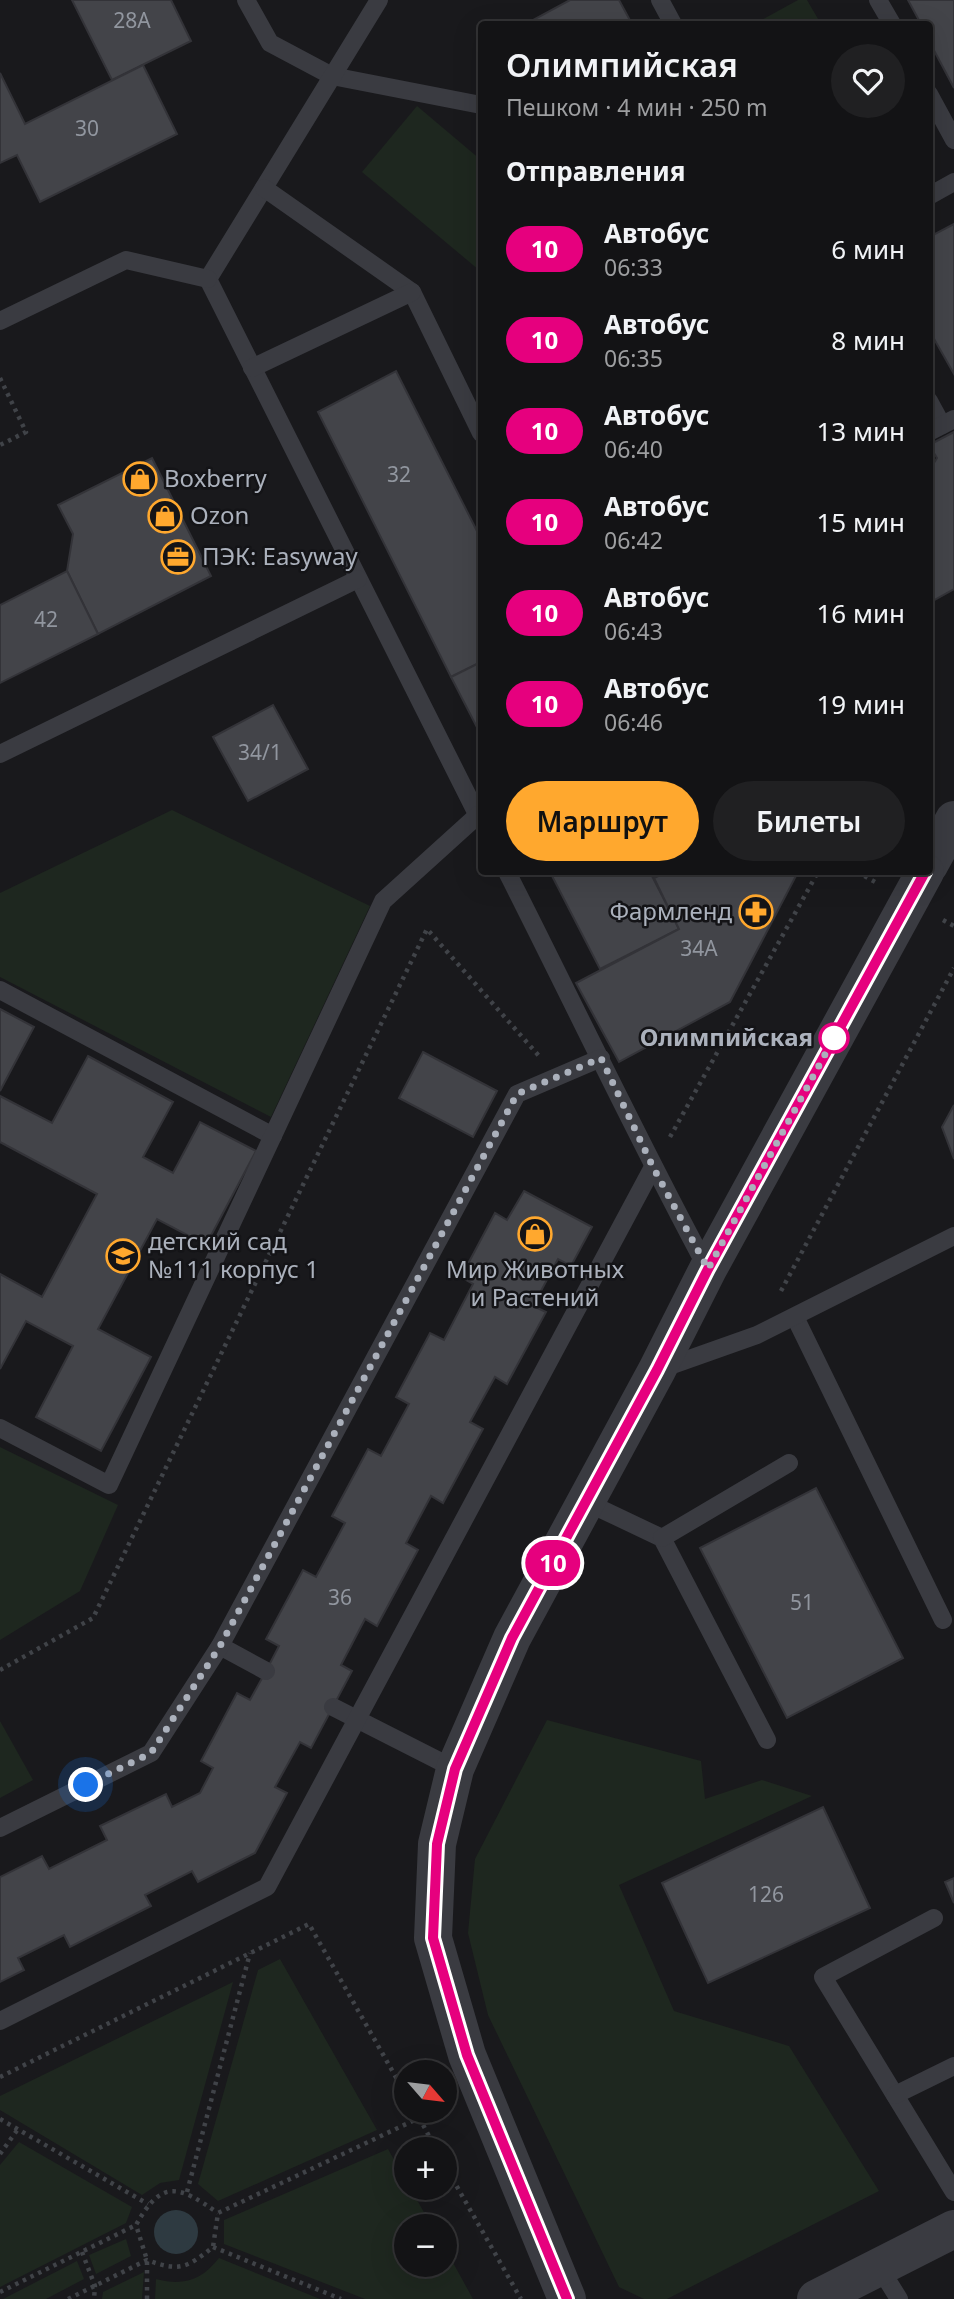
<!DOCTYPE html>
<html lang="ru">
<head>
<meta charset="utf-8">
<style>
	body { margin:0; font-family:"Noto Sans",sans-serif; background:#202022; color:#f1f3f6; height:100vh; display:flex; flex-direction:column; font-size:26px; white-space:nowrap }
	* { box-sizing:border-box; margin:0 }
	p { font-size:23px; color:#9d9ea0 }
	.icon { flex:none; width:38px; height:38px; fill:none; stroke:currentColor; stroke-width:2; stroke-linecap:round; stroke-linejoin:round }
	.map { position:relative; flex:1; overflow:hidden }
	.drawer { position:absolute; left:478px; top:21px; width:455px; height:854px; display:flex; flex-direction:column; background:#131315; border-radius:7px; box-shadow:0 7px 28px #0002,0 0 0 2px #323234 }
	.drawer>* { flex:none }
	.badge { padding:0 14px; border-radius:23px; font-size:24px; line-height:46px }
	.needle { width:46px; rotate:118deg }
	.buttons { position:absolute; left:394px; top:2060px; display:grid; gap:14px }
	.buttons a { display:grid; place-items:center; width:63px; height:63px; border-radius:50%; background:#131315; box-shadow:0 7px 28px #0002,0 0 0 2px #323234; font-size:35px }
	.you { position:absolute; width:35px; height:35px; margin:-18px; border:5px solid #fff; border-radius:50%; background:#1a73e8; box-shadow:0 0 0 10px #1a73e833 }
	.map>.badge { position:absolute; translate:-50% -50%; box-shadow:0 0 0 4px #fff }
	h2 { padding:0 28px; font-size:26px; line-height:63px }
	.round { display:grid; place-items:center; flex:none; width:74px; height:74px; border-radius:37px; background:#202022 }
	.head { display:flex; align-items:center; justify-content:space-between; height:119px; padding:0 28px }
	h1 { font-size:33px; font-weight:600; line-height:52px }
	.cta { display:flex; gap:14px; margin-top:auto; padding:14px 28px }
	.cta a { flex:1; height:80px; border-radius:42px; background:#ffa82e; color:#111; font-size:28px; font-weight:600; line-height:80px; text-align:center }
	.cta a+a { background:#202022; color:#f1f3f6 }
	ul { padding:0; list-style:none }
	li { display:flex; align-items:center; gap:21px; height:91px; padding:0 28px }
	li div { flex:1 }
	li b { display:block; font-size:26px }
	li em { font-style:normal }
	li .badge { min-width:77px; font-weight:700; text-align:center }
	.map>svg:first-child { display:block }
</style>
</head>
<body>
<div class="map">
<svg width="954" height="2299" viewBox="0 0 954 2299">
	<rect width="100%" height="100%" fill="#19191c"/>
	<g fill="#1e271f">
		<polygon points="798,0 807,0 821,24 754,24"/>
		<polygon points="417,106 481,160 479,270 362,172"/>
		<polygon points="172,810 370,906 271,1117 0,977 0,893"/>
		<polygon points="0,1447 118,1505 80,1591 0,1640"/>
		<polygon points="547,1720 701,1761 705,1799 762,1780 812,1796 619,1885 674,2011 789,2046 879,2191 667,2299 644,2299 619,2287 488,2015 468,1933 475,1859"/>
		<polygon points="0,1721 33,1780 0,1798"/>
		<polygon points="280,1959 377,2130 218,2201 198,2184 258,1970"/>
		<polygon points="233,1982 179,2180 160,2183 142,2195 0,2110 0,2096"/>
		<polygon points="19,2142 132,2207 126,2223 0,2287 0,2165"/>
		<polygon points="388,2149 406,2181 406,2188 410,2188 432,2226 406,2226 406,2264 444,2264 445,2248 473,2299 365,2299 224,2244 224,2220"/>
		<polygon points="126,2239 131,2256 96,2274 89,2255"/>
		<path d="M219,2258L320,2299H155L156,2279C183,2286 201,2281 219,2258Z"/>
		<polygon points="77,2261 84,2279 46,2299 3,2299"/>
		<polygon points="144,2272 142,2299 102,2299 103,2292"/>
	</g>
	<circle fill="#2e3a41" cx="176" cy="2232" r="22"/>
	<g fill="#434449" stroke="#333338" stroke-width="2">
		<polygon points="72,0 171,0 191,41 112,80"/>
		<polygon points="570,0 619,0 632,24 533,24 531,21"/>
		<polygon points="908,0 954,0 954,88 929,41 929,24 921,24"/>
		<polygon points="143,65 177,134 40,202 17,155 0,163 0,73 25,124"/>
		<polygon points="954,224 954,374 929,330 929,237"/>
		<polygon points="396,371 481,539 481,662 451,677 318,412"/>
		<polygon points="954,432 954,589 929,603 929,471 937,458 929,445"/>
		<polygon points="152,458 211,576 98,634 67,571 73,534 58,505"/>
		<polygon points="67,571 98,634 0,683 0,605"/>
		<polygon points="481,662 481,735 451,677"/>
		<polygon points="273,705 308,769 248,801 213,737"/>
		<polygon points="550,872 650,872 679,929 600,969"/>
		<polygon points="667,872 798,872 730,1002 619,1062 576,983 679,929 654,878"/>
		<polygon points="0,1009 34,1027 0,1091"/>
		<polygon points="423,1052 497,1091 473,1137 399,1098"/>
		<polygon points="88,1056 173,1102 143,1157 173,1173 200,1122 256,1151 206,1245 157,1219 98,1329 151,1357 101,1451 36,1417 73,1346 26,1321 0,1369 0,1274 42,1297 97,1194 0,1142 0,1096 52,1123"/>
		<polygon points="954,1105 954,1159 942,1127"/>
		<polygon points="524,1191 592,1227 571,1266 558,1259 533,1306 546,1312 507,1384 495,1377 470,1422 483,1429 443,1503 431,1496 406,1543 418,1550 377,1626 365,1619 341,1665 352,1671 311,1748 300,1742 275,1787 287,1793 255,1853 198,1882 192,1871 145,1895 151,1906 70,1947 64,1935 18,1958 24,1970 0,1982 0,1877 42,1856 49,1869 107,1840 100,1826 166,1794 172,1807 200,1793 213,1768 201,1761 237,1693 250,1700 266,1671 279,1646 266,1639 303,1570 316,1577 345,1523 332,1516 368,1449 381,1456 409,1404 396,1397 430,1333 444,1340 473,1284 461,1277 495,1213 507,1220"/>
		<polygon points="816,1488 903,1658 787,1718 700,1548"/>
		<polygon points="823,1807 870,1908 708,1983 662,1883"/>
		<polygon points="954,1878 954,1903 945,1882"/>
	</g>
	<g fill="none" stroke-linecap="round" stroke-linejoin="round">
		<g stroke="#404348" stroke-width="4.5" stroke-dasharray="3.5 5" stroke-linecap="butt">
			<polyline points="0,378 26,432 0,445"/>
			<polyline points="857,872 877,883"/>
			<polyline points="943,920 954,926"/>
			<polyline points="670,1137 818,872"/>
			<polyline points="781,1291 954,968"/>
			<polyline points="0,1670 93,1618 427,929 539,1056"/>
			<polyline points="0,2077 309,1924 406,2095"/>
			<polyline points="415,2110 436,2149"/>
			<polyline points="0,2119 148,2204"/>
			<polyline points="0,2154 18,2129"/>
			<polyline points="444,2164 521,2299"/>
			<polyline points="187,2192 250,1953"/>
			<polyline points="213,2247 341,2299"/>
			<polyline points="82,2252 95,2286 94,2299"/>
			<polyline points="0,2292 136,2225"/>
			<path d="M68,2299L147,2260C179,2272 187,2268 213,2247L218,2213L419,2118"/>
			<path d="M147,2299V2260L136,2225C162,2178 179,2186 218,2213"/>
		</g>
		<g stroke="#3a3b41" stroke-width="18">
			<polyline points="246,0 270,43 332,76 481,105"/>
			<polyline points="379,0 208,279 481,822"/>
			<polyline points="660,0 673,24"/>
			<polyline points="878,0 892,24"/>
			<polyline points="929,94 954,140"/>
			<polyline points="264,188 412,292 481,433"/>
			<polyline points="929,196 954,182"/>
			<polyline points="0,321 126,260 208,279"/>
			<polyline points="252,368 412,292"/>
			<polyline points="929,401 942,425"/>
			<polyline points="929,432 954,419"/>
			<polyline points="0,754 358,579"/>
			<path d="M507,872C574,1004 637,1138 707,1268"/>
			<polyline points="0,990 273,1136"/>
			<polyline points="795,1317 943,1620"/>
			<polyline points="661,1369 757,1335 954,1236"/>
			<polyline points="0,1428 109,1485 383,901 478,815"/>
			<polyline points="586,1502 662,1538 767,1740"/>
			<polyline points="662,1538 789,1463"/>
			<polyline points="220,1646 266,1671"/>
			<polyline points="333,1707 455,1769"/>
			<polyline points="0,1828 151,1753 220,1646 517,1094 601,1058"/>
			<polyline points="934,1918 823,1977 954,2192"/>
			<polyline points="0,2021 267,1887 653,1167"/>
			<polyline points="895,2095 954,2066"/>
			<polyline points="879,2267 899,2299"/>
		</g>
		<g stroke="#3a3b41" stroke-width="38">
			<polyline points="929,865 954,820"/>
			<polyline points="567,2299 467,2055 433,1938 437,1844 455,1769 512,1638 657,1370 708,1269 925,872"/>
			<polyline points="816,2299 954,2229"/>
		</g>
	</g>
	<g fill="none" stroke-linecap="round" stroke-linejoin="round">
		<defs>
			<polyline id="line" points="567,2299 467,2055 433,1938 437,1844 455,1769 512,1638 657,1370 708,1269 925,872"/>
		</defs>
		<use href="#line" stroke="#fff" stroke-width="16"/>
		<use href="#line" stroke="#e6007e" stroke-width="10"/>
		<polyline stroke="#abb1bc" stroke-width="7" stroke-dasharray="0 12.6" points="86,1785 151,1753 220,1646 517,1094 601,1058 653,1167 708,1269 834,1038"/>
	</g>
	<defs>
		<symbol id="shop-ring" viewBox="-11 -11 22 22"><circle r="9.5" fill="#141417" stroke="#ffa82e" stroke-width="1.5"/><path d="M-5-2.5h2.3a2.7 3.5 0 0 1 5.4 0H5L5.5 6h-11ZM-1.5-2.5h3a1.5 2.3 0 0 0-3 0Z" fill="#ffa82e"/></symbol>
		<symbol id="office-ring" viewBox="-11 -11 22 22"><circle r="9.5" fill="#141417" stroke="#ffa82e" stroke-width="1.5"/><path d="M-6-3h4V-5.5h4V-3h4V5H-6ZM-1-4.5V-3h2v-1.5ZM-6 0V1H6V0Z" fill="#ffa82e"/></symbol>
		<symbol id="pharmacy-ring" viewBox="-11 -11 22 22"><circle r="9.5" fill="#141417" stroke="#ffa82e" stroke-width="1.5"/><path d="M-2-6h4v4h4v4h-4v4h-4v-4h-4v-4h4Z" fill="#ffa82e"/></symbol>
		<symbol id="school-ring" viewBox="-11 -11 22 22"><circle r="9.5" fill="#141417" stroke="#ffa82e" stroke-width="1.5"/><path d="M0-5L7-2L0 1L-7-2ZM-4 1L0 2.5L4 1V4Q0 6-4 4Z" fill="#ffa82e"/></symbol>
	</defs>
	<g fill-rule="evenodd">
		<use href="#shop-ring" x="121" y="460" width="38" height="38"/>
		<use href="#shop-ring" x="146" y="497" width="38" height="38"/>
		<use href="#office-ring" x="159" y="538" width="38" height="38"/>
		<use href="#pharmacy-ring" x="737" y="893" width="38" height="38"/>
		<use href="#shop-ring" x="516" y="1215" width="38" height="38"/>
		<use href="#school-ring" x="104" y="1237" width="38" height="38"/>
	</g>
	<circle fill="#fff" stroke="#e6007e" stroke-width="3.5" cx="834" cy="1038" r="14"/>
	<g text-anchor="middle" stroke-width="5" stroke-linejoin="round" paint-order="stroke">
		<g font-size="21" fill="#91969f">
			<text x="132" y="28">28А</text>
			<text x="87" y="136">30</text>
			<text x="399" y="482">32</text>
			<text x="46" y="627">42</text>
			<text x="260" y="760">34/1</text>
			<text x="699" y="956">34А</text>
			<text x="340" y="1605">36</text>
			<text x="802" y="1610">51</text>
			<text x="766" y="1902">126</text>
		</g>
		<g font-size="24" fill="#abb1bc" stroke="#141417" text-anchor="start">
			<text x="164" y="487">Boxberry</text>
			<text x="190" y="524">Ozon</text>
			<text x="202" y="565">ПЭК: Easyway</text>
			<text x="732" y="920" text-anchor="end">Фармленд</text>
			<text x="148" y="1250">детский сад<tspan x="148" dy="28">№111 корпус 1</tspan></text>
			<text x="535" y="1278" text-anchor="middle">Мир Животных<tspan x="535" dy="28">и Растений</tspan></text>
		</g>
		<g font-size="24" font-weight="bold" fill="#abb1bc" stroke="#141417" text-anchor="end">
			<text x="813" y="1046">Олимпийская</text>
		</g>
	</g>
</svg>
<div class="buttons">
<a><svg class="needle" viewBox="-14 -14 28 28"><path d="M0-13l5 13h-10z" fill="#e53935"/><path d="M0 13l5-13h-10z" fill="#9d9ea0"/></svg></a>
<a>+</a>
<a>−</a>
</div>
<div class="you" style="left:86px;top:1785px"></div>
<b class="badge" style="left:553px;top:1563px;background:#e6007e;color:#fff">10</b>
<section class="drawer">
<div class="head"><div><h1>Олимпийская</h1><p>Пешком · 4 мин · 250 m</p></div><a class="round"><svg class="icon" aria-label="heart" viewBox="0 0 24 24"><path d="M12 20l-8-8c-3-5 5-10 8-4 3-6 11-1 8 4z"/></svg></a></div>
<h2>Отправления</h2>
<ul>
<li><span class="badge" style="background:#e6007e;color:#fff">10</span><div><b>Автобус</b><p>06:33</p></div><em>6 мин</em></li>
<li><span class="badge" style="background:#e6007e;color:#fff">10</span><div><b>Автобус</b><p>06:35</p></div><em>8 мин</em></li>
<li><span class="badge" style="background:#e6007e;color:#fff">10</span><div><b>Автобус</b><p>06:40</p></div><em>13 мин</em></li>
<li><span class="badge" style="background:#e6007e;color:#fff">10</span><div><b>Автобус</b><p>06:42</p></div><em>15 мин</em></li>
<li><span class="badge" style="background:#e6007e;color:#fff">10</span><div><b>Автобус</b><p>06:43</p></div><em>16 мин</em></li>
<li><span class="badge" style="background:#e6007e;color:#fff">10</span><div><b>Автобус</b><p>06:46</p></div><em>19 мин</em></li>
</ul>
<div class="cta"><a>Маршрут</a><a>Билеты</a></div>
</section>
</div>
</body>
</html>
